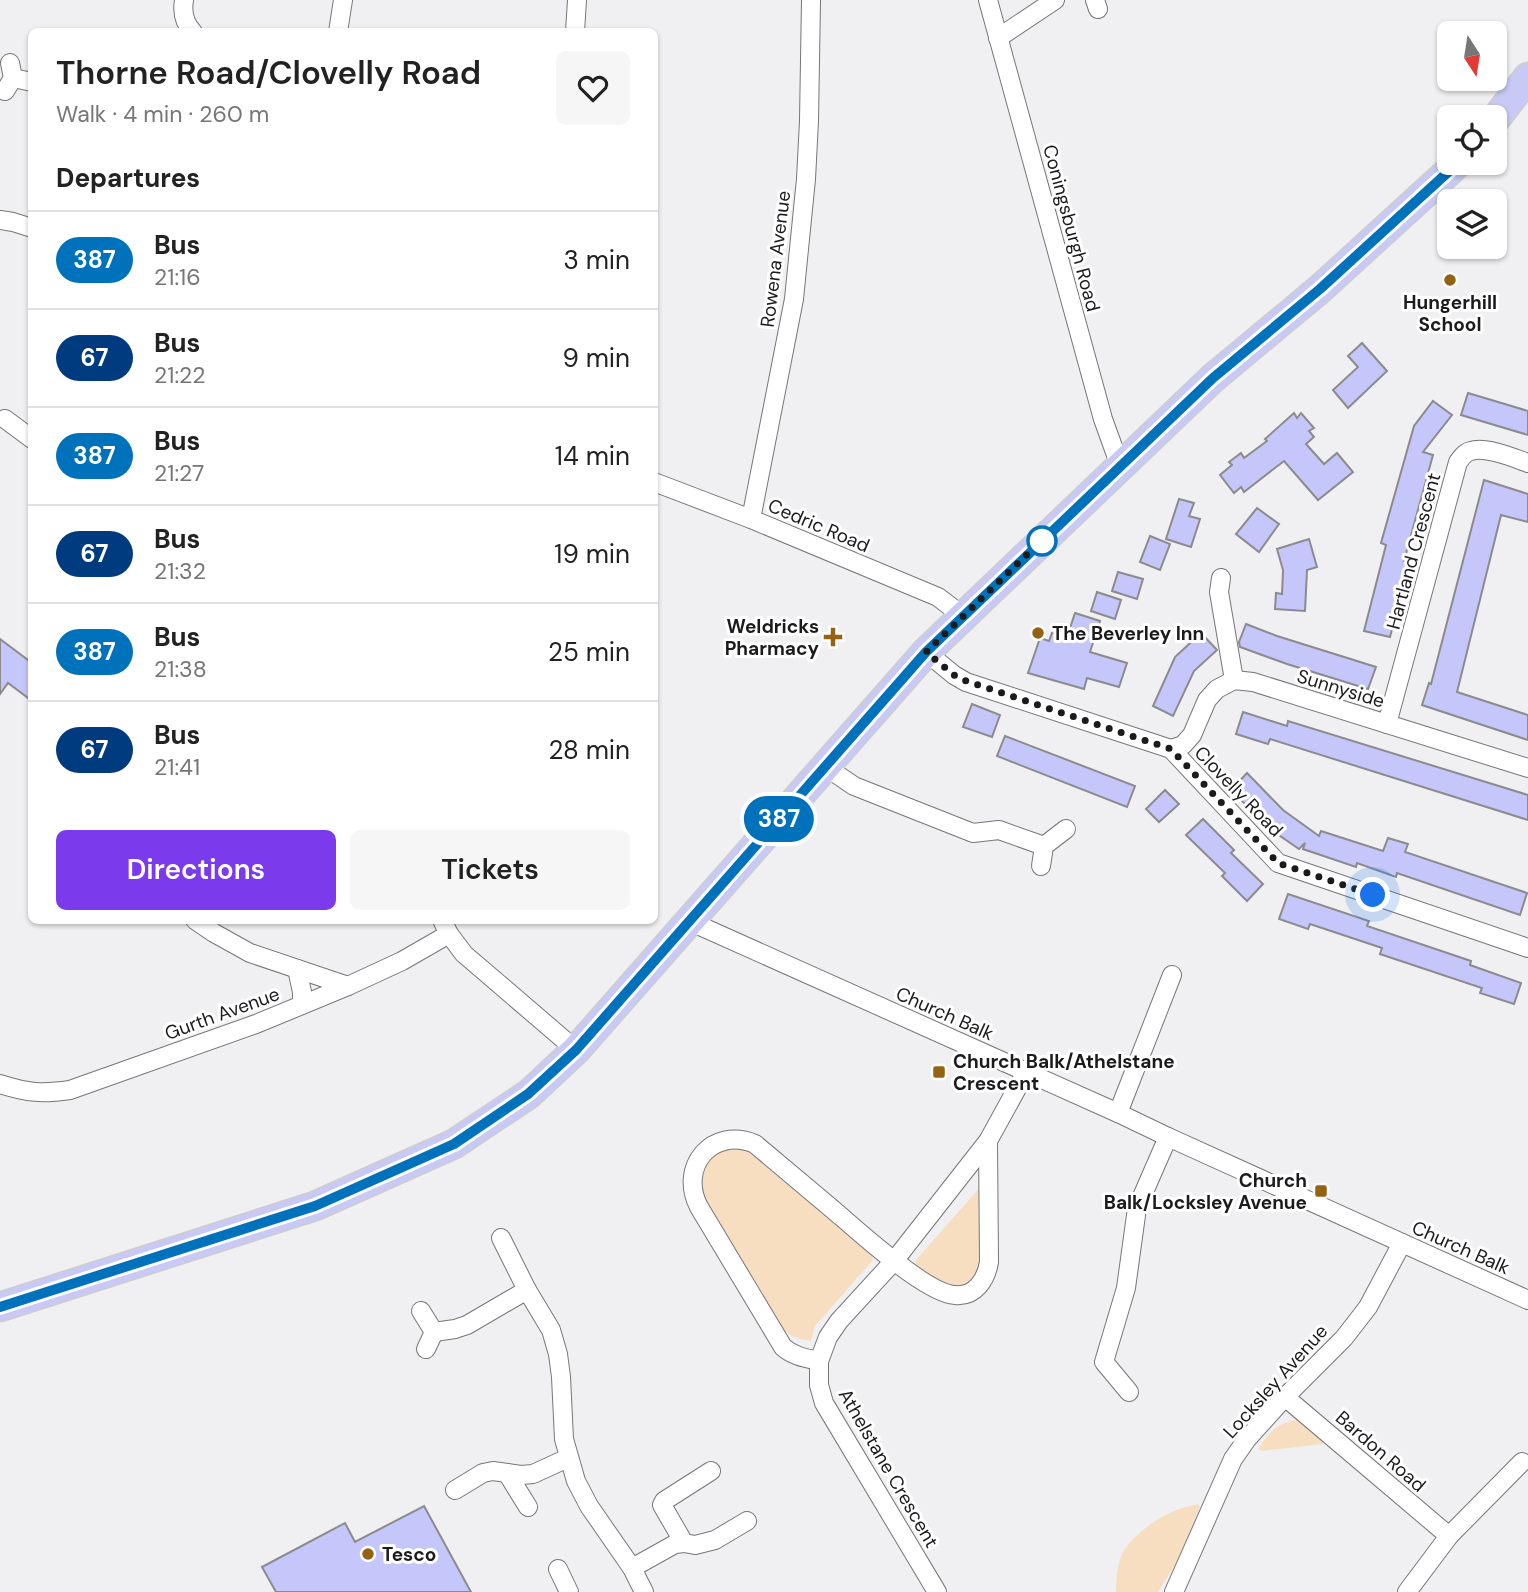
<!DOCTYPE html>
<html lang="en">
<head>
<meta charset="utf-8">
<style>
	body { margin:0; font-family:"DM Sans",sans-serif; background:#f6f6f6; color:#222; height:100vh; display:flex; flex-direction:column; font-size:26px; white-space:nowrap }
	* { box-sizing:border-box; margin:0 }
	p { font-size:23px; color:#767676 }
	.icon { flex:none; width:38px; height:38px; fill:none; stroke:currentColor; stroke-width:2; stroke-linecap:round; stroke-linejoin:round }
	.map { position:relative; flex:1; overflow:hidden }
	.panel { position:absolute; left:28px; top:28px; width:630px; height:896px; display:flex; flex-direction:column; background:#fff; border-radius:10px; box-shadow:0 2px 5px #0004 }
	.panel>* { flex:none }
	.badge { padding:0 14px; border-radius:23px; font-size:24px; line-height:46px }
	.needle { width:46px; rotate:168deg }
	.fabs { position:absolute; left:1437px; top:21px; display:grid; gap:14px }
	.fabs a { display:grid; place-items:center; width:70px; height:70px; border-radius:10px; background:#fff; box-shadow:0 2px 5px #0004; font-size:35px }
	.you { position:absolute; width:35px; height:35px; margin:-18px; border:5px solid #fff; border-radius:50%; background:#1a73e8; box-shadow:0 0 0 10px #1a73e833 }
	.map>.badge { position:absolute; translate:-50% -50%; box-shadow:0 0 0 4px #fff }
	h2 { padding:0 28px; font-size:26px; line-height:63px }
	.round { display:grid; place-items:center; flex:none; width:74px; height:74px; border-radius:10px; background:#f6f6f6 }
	.overview { display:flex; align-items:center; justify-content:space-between; height:119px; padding:0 28px }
	h1 { font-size:33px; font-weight:600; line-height:52px }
	.primary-button { display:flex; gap:14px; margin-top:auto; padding:14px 28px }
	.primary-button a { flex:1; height:80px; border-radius:10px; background:#7c3aed; color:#fff; font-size:28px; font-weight:600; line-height:80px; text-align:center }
	.primary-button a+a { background:#f6f6f6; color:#222 }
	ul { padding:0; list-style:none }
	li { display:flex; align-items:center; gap:21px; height:98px; padding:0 28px; border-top:2px solid #e0e0e0 }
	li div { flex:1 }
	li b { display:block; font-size:26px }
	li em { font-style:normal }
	li .badge { min-width:77px; font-weight:700; text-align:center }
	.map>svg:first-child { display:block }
</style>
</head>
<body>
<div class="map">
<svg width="1528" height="1592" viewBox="0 0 1528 1592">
	<rect width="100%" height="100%" fill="#f0f0f3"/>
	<g fill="#f7dec1">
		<path d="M749,1148L869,1247L873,1260L815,1326L811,1341C795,1338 789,1337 778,1324L703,1194C699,1170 701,1166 719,1149Z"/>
		<polygon points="982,1185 982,1264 975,1280 959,1289 951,1288 915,1270 916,1260"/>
		<path d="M1296,1420L1324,1440L1323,1444L1262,1451L1258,1449C1270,1432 1275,1424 1296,1420Z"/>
		<path d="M1198,1504L1200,1507L1177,1562L1158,1592H1116C1116,1579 1117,1566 1122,1554C1130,1537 1159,1516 1177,1510C1184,1507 1191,1506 1198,1504Z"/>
	</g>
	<g fill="#c5c7fb" stroke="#8b8b8e" stroke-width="2">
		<polygon points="1362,343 1387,371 1348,408 1333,390 1358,367 1348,356"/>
		<polygon points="1468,393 1528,411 1528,435 1461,415"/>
		<polygon points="1433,401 1452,415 1423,452 1433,455 1404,561 1409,562 1390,637 1364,631 1386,545 1381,543 1414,426"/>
		<polygon points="1294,413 1297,418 1301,413 1314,428 1309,431 1314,437 1306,444 1324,464 1337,453 1353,472 1318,500 1284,461 1244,492 1241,487 1234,493 1220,475 1232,465 1229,462 1241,453 1244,458 1267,441 1265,439"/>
		<polygon points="1484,480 1528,494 1528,522 1501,515 1457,692 1528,715 1528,740 1422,705 1429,683 1431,684"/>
		<polygon points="1179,499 1194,503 1189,516 1200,519 1191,547 1166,539"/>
		<polygon points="1257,508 1279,524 1259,552 1236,534"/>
		<polygon points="1150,536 1170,544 1160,570 1140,562"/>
		<polygon points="1309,539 1317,567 1307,570 1305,611 1275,609 1276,593 1282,594 1283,570 1277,549"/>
		<polygon points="1118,572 1143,579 1137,599 1112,591"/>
		<polygon points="1097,592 1121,600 1115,619 1091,611"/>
		<polygon points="1075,613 1100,621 1090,652 1127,663 1119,687 1087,678 1084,689 1028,673 1040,638 1049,641 1052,633 1067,637"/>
		<polygon points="1246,624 1277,636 1376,667 1368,689 1287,664 1240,647 1239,642"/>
		<polygon points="1201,633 1217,650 1194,671 1173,716 1153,706 1175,657"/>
		<polygon points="0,639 32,663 32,701 8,683 0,694"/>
		<polygon points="972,704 1000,715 992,737 963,727"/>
		<polygon points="1243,712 1287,726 1288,721 1528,795 1528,820 1270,739 1268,744 1236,734"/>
		<polygon points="1005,736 1135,786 1127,807 997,756"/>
		<polygon points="1247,773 1283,810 1319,836 1321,831 1383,851 1388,838 1408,844 1405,852 1527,893 1520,915 1397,873 1396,877 1357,863 1356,867 1303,849 1305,843 1299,849 1270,829 1231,790"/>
		<polygon points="1165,790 1179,804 1159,822 1146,809"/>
		<polygon points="1203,819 1234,850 1231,853 1263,884 1247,901 1222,876 1225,873 1186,835"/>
		<polygon points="1288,894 1369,921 1367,926 1471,961 1470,965 1521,983 1514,1004 1480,993 1482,988 1380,954 1382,948 1310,924 1308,929 1279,919"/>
		<polygon points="424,1506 471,1592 276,1592 262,1567 345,1523 355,1542"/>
	</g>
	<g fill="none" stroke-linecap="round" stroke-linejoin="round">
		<defs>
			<g id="minor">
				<path d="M184,0C182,12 184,23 193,32"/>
				<polyline points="988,0 1103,419 1116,455 1124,463"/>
				<polyline points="1095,0 1098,9"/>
				<polyline points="338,32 343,0"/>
				<polyline points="575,32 577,0"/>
				<polyline points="998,38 1055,0"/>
				<polyline points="13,78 32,82"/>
				<polyline points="5,91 13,78 10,63"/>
				<polyline points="0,220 13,222 32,228"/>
				<polyline points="5,419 32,439"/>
				<polyline points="654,482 751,519 938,597 963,616"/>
				<polyline points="751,519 794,299 806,179 809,121 811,0"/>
				<polyline points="1221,578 1219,592 1234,680"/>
				<polyline points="926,652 954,675 966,682 1171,749 1278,863 1528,948"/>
				<path d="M1387,724L1458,462C1462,457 1465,452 1471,451C1486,446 1514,458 1528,463"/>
				<polyline points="1171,749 1183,745 1192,735 1207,700 1217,689 1234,680 1253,682 1528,768"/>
				<polyline points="826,767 854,786 973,833 999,830 1044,846"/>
				<polyline points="1041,866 1044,846 1066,829"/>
				<polyline points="195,920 214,933 250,953 348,986"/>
				<polyline points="442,920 449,934 464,954 576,1050"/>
				<polyline points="689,921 1118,1113 1168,1137 1528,1300"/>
				<polyline points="297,969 302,992 302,1005"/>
				<path d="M0,1084C28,1093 42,1094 70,1090L256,1024L348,986L402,961L449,934"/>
				<polyline points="1118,1113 1172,975"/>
				<polyline points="501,1238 527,1290 551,1330 558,1354 561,1377 564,1439 576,1481 589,1506 632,1568 644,1592"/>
				<polyline points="421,1311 434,1332 426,1349"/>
				<polyline points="434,1332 455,1329 467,1325 527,1290"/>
				<path d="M819,1361C805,1358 793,1356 783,1347L699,1207C678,1167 712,1126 755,1144C782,1167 810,1190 837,1213C860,1233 927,1294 955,1295C975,1297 986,1280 989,1262L988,1141"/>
				<polyline points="1129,1392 1104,1362 1126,1288 1137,1208 1168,1137"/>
				<polyline points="1285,1397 1449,1536"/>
				<polyline points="507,1473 528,1507"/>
				<polyline points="455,1490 483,1473 493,1471 521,1475 533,1474 568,1458"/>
				<polyline points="684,1543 662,1505 664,1501 711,1471"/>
				<polyline points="632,1568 675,1544 684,1543 695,1545 715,1540 747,1521"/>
				<polyline points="558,1569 569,1592"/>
				<polyline points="937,1592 824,1403 819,1385 819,1361 828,1337 839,1321 894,1261 988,1141 1026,1072"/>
				<polyline points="1174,1592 1233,1459 1247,1439 1285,1397 1344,1338 1368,1307 1402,1243"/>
				<polyline points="1407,1592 1449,1536 1522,1462"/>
			</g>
			<g id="primary">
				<polyline points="1494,121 1528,77"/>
				<polyline points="0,1307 315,1206 454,1144 529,1094 576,1050 926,652 1213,378 1320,289 1458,163"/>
			</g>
		</defs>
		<use href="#minor" stroke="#767679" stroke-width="20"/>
		<use href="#primary" stroke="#cdcdcd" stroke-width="31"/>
		<use href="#minor" stroke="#fff" stroke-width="18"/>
		<use href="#primary" stroke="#c8c9f5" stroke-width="28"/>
	</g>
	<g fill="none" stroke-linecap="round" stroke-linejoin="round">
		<defs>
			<polyline id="line" points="0,1307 315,1206 407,1165 454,1144 528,1094 576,1050 926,652 1213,378 1320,289 1458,163"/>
		</defs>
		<use href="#line" stroke="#fff" stroke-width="16"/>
		<use href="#line" stroke="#0072bc" stroke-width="10"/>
		<polyline stroke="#1b1b1c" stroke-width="7" stroke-dasharray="0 12.6" points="1042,541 1043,539 926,652 954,675 966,681 1171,749 1278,863 1373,895"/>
	</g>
	<g fill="#946213" stroke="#fff" stroke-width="2.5">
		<circle cx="1450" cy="280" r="7"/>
		<circle cx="1038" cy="633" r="7"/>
		<path d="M829.5 626.5h7v7h7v7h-7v7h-7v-7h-7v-7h7z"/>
		<rect x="932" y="1065" width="14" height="14" rx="3.5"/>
		<rect x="1314" y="1184" width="14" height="14" rx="3.5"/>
		<circle cx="368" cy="1554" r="7"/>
	</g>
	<circle fill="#fff" stroke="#0072bc" stroke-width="3.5" cx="1042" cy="541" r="14"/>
	<g text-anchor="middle" stroke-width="6" stroke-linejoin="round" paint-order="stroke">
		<g font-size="19" fill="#1b1b1c" stroke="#fff">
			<text transform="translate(1072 228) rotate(75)" y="7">Coningsburgh Road</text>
			<text transform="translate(775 259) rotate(-83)" y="7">Rowena Avenue</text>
			<text transform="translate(819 525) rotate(23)" y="7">Cedric Road</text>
			<text transform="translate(1413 551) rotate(-75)" y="7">Hartland Crescent</text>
			<text transform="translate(1341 688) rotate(17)" y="7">Sunnyside</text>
			<text transform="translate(1239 791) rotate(46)" y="7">Clovelly Road</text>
			<text transform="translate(222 1013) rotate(-20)" y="7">Gurth Avenue</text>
			<text transform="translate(945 1013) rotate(24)" y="7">Church Balk</text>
			<text transform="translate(1461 1247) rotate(24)" y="7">Church Balk</text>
			<text transform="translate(1275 1381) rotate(-48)" y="7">Locksley Avenue</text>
			<text transform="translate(1381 1451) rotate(41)" y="7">Bardon Road</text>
			<text transform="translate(889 1468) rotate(60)" y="7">Athelstane Crescent</text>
		</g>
		<g font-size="19" font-weight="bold" fill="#1b1b1c" stroke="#fff" text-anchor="start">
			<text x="1450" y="309" text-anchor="middle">Hungerhill<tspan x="1450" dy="22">School</tspan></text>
			<text x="819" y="633" text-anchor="end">Weldricks<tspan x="819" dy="22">Pharmacy</tspan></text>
			<text x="1052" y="640">The Beverley Inn</text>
			<text x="953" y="1068">Church Balk/Athelstane<tspan x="953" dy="22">Crescent</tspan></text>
			<text x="1307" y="1187" text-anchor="end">Church<tspan x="1307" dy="22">Balk/Locksley Avenue</tspan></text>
			<text x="382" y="1561">Tesco</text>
		</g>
	</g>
</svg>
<div class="fabs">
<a><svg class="needle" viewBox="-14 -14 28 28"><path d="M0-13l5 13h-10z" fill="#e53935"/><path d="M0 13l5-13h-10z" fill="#767676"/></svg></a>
<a><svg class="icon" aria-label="locate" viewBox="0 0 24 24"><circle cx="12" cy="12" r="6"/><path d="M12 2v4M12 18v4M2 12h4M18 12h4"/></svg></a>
<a><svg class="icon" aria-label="layers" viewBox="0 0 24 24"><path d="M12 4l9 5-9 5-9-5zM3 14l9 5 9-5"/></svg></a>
</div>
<div class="you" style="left:1373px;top:895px"></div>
<b class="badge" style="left:779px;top:819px;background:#0072bc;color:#fff">387</b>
<section class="panel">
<div class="overview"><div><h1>Thorne Road/Clovelly Road</h1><p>Walk · 4 min · 260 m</p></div><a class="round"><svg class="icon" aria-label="heart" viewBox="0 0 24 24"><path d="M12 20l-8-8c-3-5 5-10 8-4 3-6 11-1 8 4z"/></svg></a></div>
<h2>Departures</h2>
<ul>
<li><span class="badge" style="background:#0072bc;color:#fff">387</span><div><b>Bus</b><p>21:16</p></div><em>3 min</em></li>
<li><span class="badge" style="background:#003b80;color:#fff">67</span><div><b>Bus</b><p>21:22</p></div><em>9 min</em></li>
<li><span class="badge" style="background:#0072bc;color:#fff">387</span><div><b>Bus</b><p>21:27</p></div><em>14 min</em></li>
<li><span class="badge" style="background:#003b80;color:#fff">67</span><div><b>Bus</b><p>21:32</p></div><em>19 min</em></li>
<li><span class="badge" style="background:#0072bc;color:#fff">387</span><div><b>Bus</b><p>21:38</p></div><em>25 min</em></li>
<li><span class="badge" style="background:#003b80;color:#fff">67</span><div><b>Bus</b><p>21:41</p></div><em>28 min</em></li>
</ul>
<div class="primary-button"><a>Directions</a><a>Tickets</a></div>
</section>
</div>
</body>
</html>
